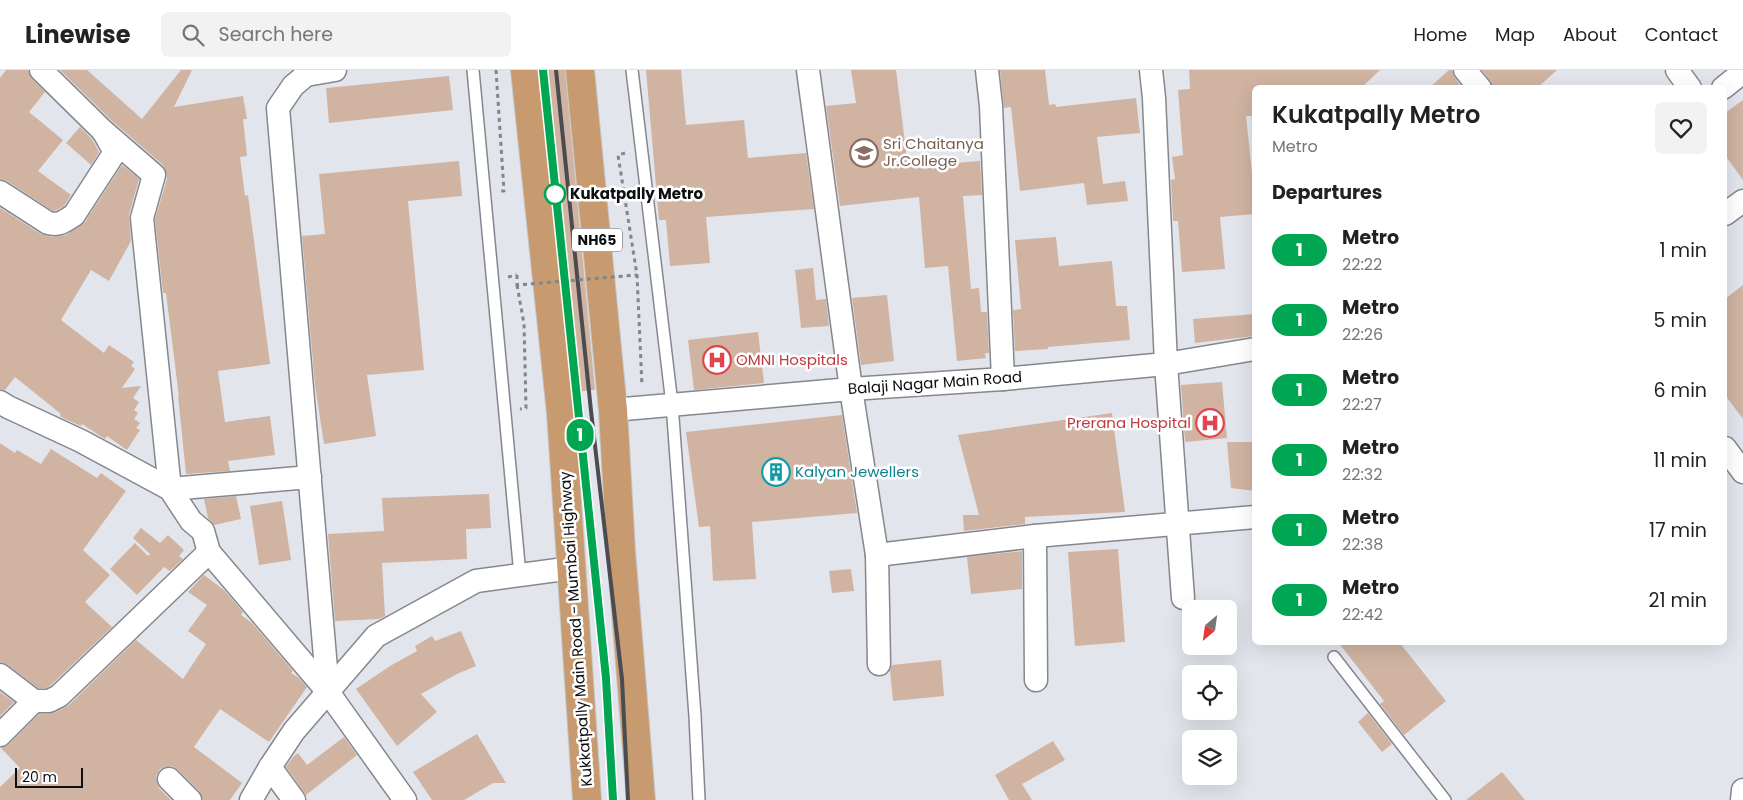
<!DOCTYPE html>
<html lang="en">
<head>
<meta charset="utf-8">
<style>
	body { margin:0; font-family:Poppins,sans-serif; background:#f2f2f2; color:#222; height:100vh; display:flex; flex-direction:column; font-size:19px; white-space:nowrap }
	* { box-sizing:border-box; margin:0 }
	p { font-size:16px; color:#767676 }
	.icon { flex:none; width:28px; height:28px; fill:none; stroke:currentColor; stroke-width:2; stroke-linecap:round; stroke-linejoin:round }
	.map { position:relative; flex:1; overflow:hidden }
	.drawer { position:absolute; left:1252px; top:15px; width:475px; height:560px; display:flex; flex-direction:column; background:#fff; border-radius:8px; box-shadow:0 5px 20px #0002 }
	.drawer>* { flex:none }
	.badge { padding:0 10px; border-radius:16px; font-size:18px; line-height:32px }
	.needle { width:32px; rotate:209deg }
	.buttons { position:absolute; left:1182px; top:530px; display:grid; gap:10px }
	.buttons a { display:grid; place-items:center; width:55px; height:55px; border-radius:8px; background:#fff; box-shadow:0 5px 20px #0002; font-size:25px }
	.scale { position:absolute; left:15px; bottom:12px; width:68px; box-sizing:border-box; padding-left:5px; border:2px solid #0d0e11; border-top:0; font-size:14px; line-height:18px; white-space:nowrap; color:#0d0e11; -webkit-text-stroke:4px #fff; paint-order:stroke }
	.map>.badge { position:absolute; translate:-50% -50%; box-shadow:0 0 0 2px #fff }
	h2 { padding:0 20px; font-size:19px; line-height:45px }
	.round { display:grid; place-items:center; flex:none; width:52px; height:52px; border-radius:8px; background:#f2f2f2 }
	.summary { display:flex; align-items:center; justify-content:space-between; height:85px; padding:0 20px }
	h1 { font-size:24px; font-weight:600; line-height:38px }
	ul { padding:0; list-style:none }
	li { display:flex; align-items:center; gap:15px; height:70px; padding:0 20px }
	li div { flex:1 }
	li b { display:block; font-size:19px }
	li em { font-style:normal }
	li .badge { min-width:55px; font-weight:700; text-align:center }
	header { display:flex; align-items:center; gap:30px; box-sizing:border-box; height:70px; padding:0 25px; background:#fff; border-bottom:1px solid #e0e0e0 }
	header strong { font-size:24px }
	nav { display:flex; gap:28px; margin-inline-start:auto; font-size:18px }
	.search { width:350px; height:45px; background:#f2f2f2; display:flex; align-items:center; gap:12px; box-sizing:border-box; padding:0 18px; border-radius:8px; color:#767676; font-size:19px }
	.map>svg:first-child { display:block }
</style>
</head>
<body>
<header>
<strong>Linewise</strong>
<div class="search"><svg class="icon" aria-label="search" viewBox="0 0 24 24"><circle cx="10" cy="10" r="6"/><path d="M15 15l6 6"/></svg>Search here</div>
<nav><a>Home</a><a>Map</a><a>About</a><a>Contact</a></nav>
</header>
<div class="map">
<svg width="1743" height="730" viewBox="0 0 1743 730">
	<rect width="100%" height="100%" fill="#e3e5ed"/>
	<g fill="#d0b3a1">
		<polygon points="6,0 28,0 32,9 45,22 29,42 63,70 38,101 71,125 64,136 57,140 53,141 7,111 0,109 0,8"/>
		<polygon points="60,0 87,0 142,49 181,0 192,0 174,37 243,26 247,49 243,49 247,86 240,87 245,126 248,125 270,294 218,301 225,352 270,346 275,385 228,391 230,401 186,404 178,326 179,327 166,223 163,223 155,149 167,109 166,101 163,95 111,50"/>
		<polygon points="541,0 565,0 595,320 575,322"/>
		<polygon points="646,0 681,0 686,55 744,50 748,88 806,83 814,139 706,147 710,193 670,196 666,150 659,150"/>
		<polygon points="851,0 896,0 908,97 980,91 982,125 963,126 971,219 979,218 981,242 987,242 989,283 985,283 986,288 957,291 948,196 925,198 919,127 840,136 826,36 856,33"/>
		<polygon points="1000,0 1045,0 1049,35 1055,34 1056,37 1136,28 1140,63 1097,67 1103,114 1125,111 1128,131 1087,135 1084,113 1020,121 1011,37 1004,38"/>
		<polygon points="1189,0 1380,0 1361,18 1255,18 1255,46 1246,46 1252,103 1255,103 1255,144 1220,147 1225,199 1182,202 1178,151 1173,151 1171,110 1175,109 1172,87 1183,85 1178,20 1190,19"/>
		<polygon points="1449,0 1452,0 1455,8 1462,18 1429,18"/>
		<polygon points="1482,0 1557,0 1537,18 1493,18 1490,10"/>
		<polygon points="449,6 453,40 329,53 326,18"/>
		<polygon points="1743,30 1743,110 1725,85 1725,43"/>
		<polygon points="80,57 92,69 99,82 91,95 66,73"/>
		<polygon points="459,91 462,126 408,131 424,300 367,305 376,366 324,374 315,315 302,166 325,164 319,104"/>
		<polygon points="122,95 139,109 129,145 131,171 109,211 91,200 61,250 104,283 109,275 134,292 131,296 135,299 122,318 141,316 133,328 139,332 134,340 138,343 134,349 140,353 136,358 140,360 127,380 107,366 105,369 82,354 81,356 63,348 60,346 61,344 15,307 5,320 0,319 0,138 41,164 52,167 66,165 85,152"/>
		<polygon points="1056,167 1059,196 1112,191 1116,236 1127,236 1130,270 1048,277 1048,279 1015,281 1013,240 1021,239 1015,170"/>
		<polygon points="813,198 816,230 826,229 829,256 801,258 795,200"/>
		<polygon points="1743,215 1743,349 1725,325 1725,229"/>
		<polygon points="887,225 894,291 861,295 852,228"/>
		<polygon points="1255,244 1255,266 1195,273 1193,249"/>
		<polygon points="758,262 764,313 694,320 688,270"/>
		<polygon points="1222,312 1227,368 1185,372 1181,315"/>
		<polygon points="1112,343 1125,442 1025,447 1025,454 964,461 963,445 979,445 958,365"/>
		<polygon points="842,345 857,443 752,452 756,509 713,511 710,456 699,457 686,362"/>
		<polygon points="1227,372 1255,372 1255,421 1231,418"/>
		<polygon points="0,373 15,383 17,380 41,394 51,379 97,408 101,403 126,421 83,480 110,505 85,532 112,557 51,615 46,618 38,618 8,595 0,592"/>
		<polygon points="489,424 491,458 466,459 467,489 382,493 385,546 379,549 335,551 328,464 384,461 382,428"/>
		<polygon points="236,426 241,449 214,455 208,448 204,429"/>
		<polygon points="282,431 291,490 259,495 250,436"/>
		<polygon points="141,458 160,473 168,465 184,480 179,486 183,489 170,501 164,497 137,525 110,499 135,473 148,486 150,484 133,468"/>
		<polygon points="1118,479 1125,572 1075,576 1068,482"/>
		<polygon points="1022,481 1022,519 971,524 967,487"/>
		<polygon points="851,499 854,521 832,523 829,501"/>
		<polygon points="204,505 224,520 243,542 241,545 252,553 293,601 291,603 299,608 307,617 269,672 220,639 194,677 242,713 230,730 203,730 199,721 178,700 172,696 165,697 160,699 156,706 157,713 159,718 171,730 0,730 0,717 20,698 1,678 9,674 39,644 54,643 68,636 136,570 183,609 206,574 188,561 207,535 188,522"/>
		<polygon points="461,561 476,596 457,604 421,624 437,642 397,676 356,619 390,596 417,581 415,576 432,566 435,571"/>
		<polygon points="1338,572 1399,572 1446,631 1404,665 1380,634 1384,631"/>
		<polygon points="941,590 944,626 893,631 890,601 892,595"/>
		<polygon points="0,622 14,632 0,646"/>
		<polygon points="1368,643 1392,674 1382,682 1358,652"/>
		<polygon points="477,664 506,713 493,713 464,730 432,730 413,702"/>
		<polygon points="344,667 357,685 306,725 286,697 293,687 298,683 307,695"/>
		<polygon points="1053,671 1065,690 1022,714 1032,730 1009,730 995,705"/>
		<polygon points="1502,702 1525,730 1466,730"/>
	</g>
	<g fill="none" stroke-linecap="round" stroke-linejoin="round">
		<defs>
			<g id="service">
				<polyline points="473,0 520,505"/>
				<polyline points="632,0 672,334 695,646 699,730"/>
				<polyline points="1334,587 1445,730"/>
			</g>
			<g id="minor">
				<polyline points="41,0 102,60 154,105 142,148 170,419 191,451 203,461 209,482 328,622 405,730"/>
				<polyline points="808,0 851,319 877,485 879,594"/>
				<polyline points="987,0 991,36 1003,309"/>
				<polyline points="1151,0 1154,28 1166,294 1183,528"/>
				<polyline points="1465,0 1480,18"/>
				<polyline points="1677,0 1690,18"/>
				<polyline points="1723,18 1743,2"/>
				<path d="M0,122L48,153C59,156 65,151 74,145L113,85V79L103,61"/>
				<polyline points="1725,144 1743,131"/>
				<polyline points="0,332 8,337 81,371 170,419 310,407"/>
				<polyline points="613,340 851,319 1003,309 1166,294 1255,279"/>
				<polyline points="1725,378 1743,402"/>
				<polyline points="1035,466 1036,610"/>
				<polyline points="877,485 1035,466 1255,447"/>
				<polyline points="0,605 34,631 49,631 59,626 209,482"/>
				<polyline points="328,622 278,38 293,16 306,5 335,0"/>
				<polyline points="0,665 34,631"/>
				<polyline points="270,697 294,730"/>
				<polyline points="169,709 190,730"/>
				<polyline points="251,730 270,697 294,661 376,566 476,511 572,498"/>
				<polyline points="1742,730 1743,720"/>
			</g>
			<g id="trunk">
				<polyline points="525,0 561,343 587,730"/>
				<polyline points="580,0 613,340 621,481 641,730"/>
			</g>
		</defs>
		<use href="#service" stroke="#85878f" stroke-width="14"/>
		<use href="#minor" stroke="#85878f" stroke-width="25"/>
		<use href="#trunk" stroke="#c5c5c6" stroke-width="30"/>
		<g stroke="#83858a" stroke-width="3" stroke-dasharray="4 4" stroke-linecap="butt">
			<polyline points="496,0 504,121 501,121"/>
			<polyline points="625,83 618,85 637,205 642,316"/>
			<polyline points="508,207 517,205"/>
			<polyline points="517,215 524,254 526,338 520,339"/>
		</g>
		<use href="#service" stroke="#fff" stroke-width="11"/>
		<use href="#minor" stroke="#fff" stroke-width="22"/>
		<use href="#trunk" stroke="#c79b6f" stroke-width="28"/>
		<g stroke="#4b4c51" stroke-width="4">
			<polyline points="543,0 606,608 613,730"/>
			<polyline points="556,0 591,341 622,609 628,730"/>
		</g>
		<polyline stroke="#83858a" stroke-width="3" stroke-dasharray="4 4" stroke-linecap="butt" points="517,205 517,215 637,205"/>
	</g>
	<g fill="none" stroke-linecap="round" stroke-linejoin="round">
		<defs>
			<polyline id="line" points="543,0 606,608 613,730"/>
		</defs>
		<use href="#line" stroke="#fff" stroke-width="11"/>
		<use href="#line" stroke="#00a651" stroke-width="8"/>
	</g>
	<defs>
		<symbol id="university-ring" viewBox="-11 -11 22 22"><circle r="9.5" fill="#fff" stroke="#8d6e63" stroke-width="1.5"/><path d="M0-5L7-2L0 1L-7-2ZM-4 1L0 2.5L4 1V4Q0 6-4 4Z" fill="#8d6e63"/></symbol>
		<symbol id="hospital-ring" viewBox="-11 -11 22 22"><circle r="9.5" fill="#fff" stroke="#e0444e" stroke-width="1.5"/><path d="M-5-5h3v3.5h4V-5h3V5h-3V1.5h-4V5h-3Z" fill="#e0444e"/></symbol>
		<symbol id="building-ring" viewBox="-11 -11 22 22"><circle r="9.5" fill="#fff" stroke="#0f9aa8" stroke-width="1.5"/><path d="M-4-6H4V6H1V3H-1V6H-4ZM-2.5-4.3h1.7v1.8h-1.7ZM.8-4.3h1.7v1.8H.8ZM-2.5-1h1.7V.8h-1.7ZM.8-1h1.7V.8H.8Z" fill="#0f9aa8"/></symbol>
	</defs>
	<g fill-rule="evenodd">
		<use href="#university-ring" x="848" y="67" width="32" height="32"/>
		<use href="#hospital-ring" x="701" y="274" width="32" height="32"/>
		<use href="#hospital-ring" x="1194" y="337" width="32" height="32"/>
		<use href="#building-ring" x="760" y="386" width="32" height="32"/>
	</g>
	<circle fill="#fff" stroke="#00a651" stroke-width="2.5" cx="555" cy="124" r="10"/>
	<g text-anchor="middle" stroke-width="5" stroke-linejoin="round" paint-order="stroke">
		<rect fill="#fff" stroke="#565658" stroke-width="1" x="572" y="158.5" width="50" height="23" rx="4"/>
		<g font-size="14" font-weight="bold" fill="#0d0e11">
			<text x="597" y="175">NH65</text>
		</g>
		<g font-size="15" fill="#785e54" stroke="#fff" text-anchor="start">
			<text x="883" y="79">Sri Chaitanya<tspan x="883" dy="17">Jr.College</tspan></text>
		</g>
		<g font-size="15" font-weight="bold" fill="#0d0e11" stroke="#fff" text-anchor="start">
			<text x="570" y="129">Kukatpally Metro</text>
		</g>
		<g font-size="15" fill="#be3a42" stroke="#fff" text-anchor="start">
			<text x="736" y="295">OMNI Hospitals</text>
			<text x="1191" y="358" text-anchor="end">Prerana Hospital</text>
		</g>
		<g font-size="15" fill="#0d0e11" stroke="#fff">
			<text transform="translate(935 313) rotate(-4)" y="5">Balaji Nagar Main Road</text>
			<text transform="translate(576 559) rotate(-94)" y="5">Kukkatpally Main Road - Mumbai Highway</text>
		</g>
		<g font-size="15" fill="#0d838f" stroke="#fff" text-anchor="start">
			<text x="795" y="407">Kalyan Jewellers</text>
		</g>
	</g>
</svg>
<div class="buttons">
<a><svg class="needle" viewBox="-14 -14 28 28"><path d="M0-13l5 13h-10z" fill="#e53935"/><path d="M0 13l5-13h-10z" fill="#767676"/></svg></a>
<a><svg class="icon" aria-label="locate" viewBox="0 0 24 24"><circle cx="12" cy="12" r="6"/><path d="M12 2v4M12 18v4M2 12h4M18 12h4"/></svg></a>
<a><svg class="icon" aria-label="layers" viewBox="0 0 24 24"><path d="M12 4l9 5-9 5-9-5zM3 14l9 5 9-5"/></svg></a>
</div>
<div class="scale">20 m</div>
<b class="badge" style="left:580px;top:365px;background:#00a651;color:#fff">1</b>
<section class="drawer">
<div class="summary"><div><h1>Kukatpally Metro</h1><p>Metro</p></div><a class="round"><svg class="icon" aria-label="heart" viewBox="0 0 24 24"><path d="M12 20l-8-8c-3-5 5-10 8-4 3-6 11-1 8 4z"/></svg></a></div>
<h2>Departures</h2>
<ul>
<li><span class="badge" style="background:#00a651;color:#fff">1</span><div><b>Metro</b><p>22:22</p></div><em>1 min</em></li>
<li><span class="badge" style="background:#00a651;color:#fff">1</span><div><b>Metro</b><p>22:26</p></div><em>5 min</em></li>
<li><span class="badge" style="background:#00a651;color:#fff">1</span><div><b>Metro</b><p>22:27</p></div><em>6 min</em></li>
<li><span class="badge" style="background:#00a651;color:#fff">1</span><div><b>Metro</b><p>22:32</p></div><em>11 min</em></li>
<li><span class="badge" style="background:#00a651;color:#fff">1</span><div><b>Metro</b><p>22:38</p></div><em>17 min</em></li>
<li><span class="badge" style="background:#00a651;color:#fff">1</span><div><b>Metro</b><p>22:42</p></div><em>21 min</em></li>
</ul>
</section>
</div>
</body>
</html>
